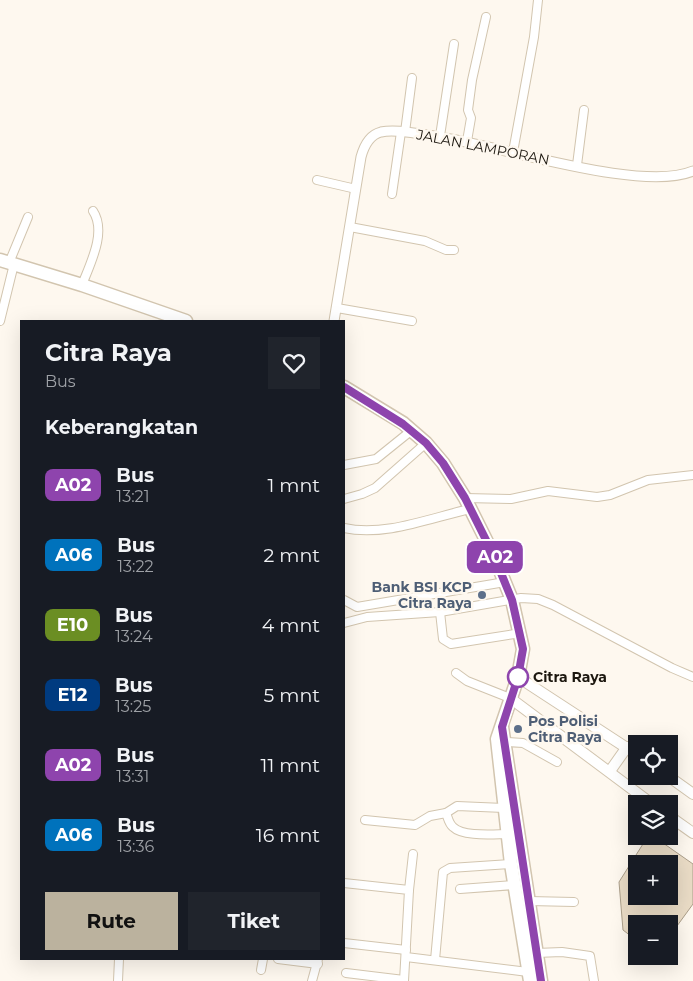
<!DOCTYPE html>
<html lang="id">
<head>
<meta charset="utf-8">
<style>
	body { margin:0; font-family:Montserrat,sans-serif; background:#20242c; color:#f1f3f6; height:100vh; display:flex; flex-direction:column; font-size:19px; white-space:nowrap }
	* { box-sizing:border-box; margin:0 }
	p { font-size:16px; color:#9ea1a6 }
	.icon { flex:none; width:28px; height:28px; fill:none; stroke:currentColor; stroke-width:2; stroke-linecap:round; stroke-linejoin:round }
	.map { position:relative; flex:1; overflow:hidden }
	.drawer { position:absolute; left:20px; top:320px; width:325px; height:640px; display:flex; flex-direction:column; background:#171b24; border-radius:0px; box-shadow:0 5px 20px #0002 }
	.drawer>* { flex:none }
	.badge { padding:0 10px; border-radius:8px; font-size:18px; line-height:32px }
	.controls { position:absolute; left:628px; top:735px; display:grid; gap:10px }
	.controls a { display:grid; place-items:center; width:50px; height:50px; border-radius:0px; background:#171b24; box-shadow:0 5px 20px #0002; font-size:25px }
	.map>.badge { position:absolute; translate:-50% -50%; box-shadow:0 0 0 2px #fff }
	h2 { padding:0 25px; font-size:19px; line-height:45px }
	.round { display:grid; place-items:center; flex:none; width:52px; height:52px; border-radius:0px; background:#20242c }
	.summary { display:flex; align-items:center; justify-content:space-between; height:85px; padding:0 25px }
	h1 { font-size:24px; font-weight:700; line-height:38px }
	.action { display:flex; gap:10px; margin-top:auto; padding:10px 25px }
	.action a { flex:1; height:58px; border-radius:0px; background:#bbb29e; color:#111; font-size:20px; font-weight:700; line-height:58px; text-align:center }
	.action a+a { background:#20242c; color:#f1f3f6 }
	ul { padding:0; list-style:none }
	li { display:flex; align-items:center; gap:15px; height:70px; padding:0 25px }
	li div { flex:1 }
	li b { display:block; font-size:19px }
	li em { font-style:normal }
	li .badge { min-width:55px; font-weight:700; text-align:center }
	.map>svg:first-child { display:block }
</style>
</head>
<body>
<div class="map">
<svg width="693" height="981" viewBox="0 0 693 981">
	<rect width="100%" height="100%" fill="#fef8ef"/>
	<path fill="#eadcc6" stroke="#ac9f8a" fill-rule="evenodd" d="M648,836H653L693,864V904L669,937V924H636V940L623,930L619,882ZM636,864H669V896H636Z"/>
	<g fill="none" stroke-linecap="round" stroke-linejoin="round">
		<defs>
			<g id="minor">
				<polyline points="405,132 412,78"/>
				<polyline points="440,136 454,44"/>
				<polyline points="467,141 471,118 468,110 472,80 486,17"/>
				<polyline points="513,152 534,37 538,0"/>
				<polyline points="577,165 584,110"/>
				<polyline points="317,180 356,189"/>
				<polyline points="392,194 401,132"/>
				<polyline points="350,227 425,241 446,250 454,250"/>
				<polyline points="9,263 28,217"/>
				<path d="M82,285C90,264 107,232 93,211"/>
				<polyline points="337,308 412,321"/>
				<polyline points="0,321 14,264"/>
				<polyline points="344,465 376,459 412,430"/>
				<polyline points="465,498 511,499 548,491 597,497 610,495 648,480 693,475"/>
				<polyline points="344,499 362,494 375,488 426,443"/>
				<path d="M344,528C384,537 430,518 470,509"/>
				<polyline points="344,600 357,607 505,582"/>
				<polyline points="440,612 443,639 451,644 521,633"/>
				<polyline points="344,623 367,617 440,612 521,598 538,599 553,605 672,668 693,677"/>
				<polyline points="456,673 467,681 510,698"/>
				<polyline points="506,742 523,743 557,762"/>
				<path d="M446,813C448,818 449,824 453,827C463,837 494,834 508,834"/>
				<polyline points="365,820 415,825 430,816 446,813 457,806 504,808"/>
				<polyline points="344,883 409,890 404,981"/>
				<polyline points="460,889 515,885"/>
				<polyline points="409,890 413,854"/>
				<polyline points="529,901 574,902"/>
				<polyline points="344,943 406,950"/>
				<polyline points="536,953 562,952 590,956 594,981"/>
				<polyline points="406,957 528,972"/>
				<polyline points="278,959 318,964"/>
				<polyline points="435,960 443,872 450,868 511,864"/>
				<polyline points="261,970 263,959"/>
				<polyline points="346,973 404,980"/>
				<polyline points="118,981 119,959"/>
				<polyline points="312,981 318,959"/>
			</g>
			<path id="tertiary" d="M334,321L361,157C364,146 369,135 381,132C395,129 413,133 427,135C490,142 640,194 693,171"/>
			<g id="secondary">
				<polyline points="518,677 636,754"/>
				<polyline points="510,698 652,804"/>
				<polyline points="610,771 627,747"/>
				<polyline points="668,776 693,794"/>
				<polyline points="669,816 693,833"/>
			</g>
			<g id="trunk">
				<polyline points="0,260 82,285 186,321"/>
				<polyline points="344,387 403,423 426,443 443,463 465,498 494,556 512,600 523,649 518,677 497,739 511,864 530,981"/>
				<polyline points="502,727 541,981"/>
			</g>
		</defs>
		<use href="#minor" stroke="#d2c5af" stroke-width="10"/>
		<use href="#tertiary" stroke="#d2c5af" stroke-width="11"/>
		<use href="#secondary" stroke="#d2c5af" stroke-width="12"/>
		<use href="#trunk" stroke="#d2c5af" stroke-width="15"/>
		<use href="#minor" stroke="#fff" stroke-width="8"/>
		<use href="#tertiary" stroke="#fff" stroke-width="9"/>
		<use href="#secondary" stroke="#fff" stroke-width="10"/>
		<use href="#trunk" stroke="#fff" stroke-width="12"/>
	</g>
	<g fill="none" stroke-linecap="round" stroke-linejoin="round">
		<defs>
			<polyline id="line" points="344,387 403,424 426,443 443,463 465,498 494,556 512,600 523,649 518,677 502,727 541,981"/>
		</defs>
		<use href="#line" stroke="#fff" stroke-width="11"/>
		<use href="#line" stroke="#8e44ad" stroke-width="8"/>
	</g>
	<g fill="#5c6f8a" stroke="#fef8ef" stroke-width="2">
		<circle cx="482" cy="595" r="5"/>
		<circle cx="518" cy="729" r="5"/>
	</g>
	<circle fill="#fff" stroke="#8e44ad" stroke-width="2.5" cx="518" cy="677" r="10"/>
	<g text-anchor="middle" stroke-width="5" stroke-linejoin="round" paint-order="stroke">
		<g font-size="14" fill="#1c170f" stroke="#fef8ef">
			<text transform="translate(483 147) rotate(11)" y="5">JALAN LAMPORAN</text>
		</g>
		<g font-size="14" font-weight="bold" fill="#4e5e75" stroke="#fef8ef" text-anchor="end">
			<text x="472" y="592">Bank BSI KCP<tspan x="472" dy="16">Citra Raya</tspan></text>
			<text x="528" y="726" text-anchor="start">Pos Polisi<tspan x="528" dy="16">Citra Raya</tspan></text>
		</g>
		<g font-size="14" font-weight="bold" fill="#1c170f" stroke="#fef8ef" text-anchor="start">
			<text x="533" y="682">Citra Raya</text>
		</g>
	</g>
</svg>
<div class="controls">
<a><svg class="icon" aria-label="locate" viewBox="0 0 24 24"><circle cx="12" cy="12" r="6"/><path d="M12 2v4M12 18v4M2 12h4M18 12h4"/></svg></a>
<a><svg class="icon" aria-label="layers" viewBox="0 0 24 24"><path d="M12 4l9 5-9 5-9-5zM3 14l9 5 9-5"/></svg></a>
<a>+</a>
<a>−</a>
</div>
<b class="badge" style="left:495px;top:557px;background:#8e44ad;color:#fff">A02</b>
<section class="drawer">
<div class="summary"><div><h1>Citra Raya</h1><p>Bus</p></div><a class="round"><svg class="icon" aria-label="heart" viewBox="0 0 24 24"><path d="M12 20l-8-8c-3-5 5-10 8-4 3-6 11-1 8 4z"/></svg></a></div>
<h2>Keberangkatan</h2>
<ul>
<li><span class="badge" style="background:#8e44ad;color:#fff">A02</span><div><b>Bus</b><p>13:21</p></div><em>1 mnt</em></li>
<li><span class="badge" style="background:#0072bc;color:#fff">A06</span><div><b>Bus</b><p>13:22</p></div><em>2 mnt</em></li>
<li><span class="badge" style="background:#6b8e23;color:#fff">E10</span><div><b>Bus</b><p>13:24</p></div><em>4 mnt</em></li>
<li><span class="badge" style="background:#003b80;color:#fff">E12</span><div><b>Bus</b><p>13:25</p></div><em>5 mnt</em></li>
<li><span class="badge" style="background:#8e44ad;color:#fff">A02</span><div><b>Bus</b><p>13:31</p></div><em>11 mnt</em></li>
<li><span class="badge" style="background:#0072bc;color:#fff">A06</span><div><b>Bus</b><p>13:36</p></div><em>16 mnt</em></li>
</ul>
<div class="action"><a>Rute</a><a>Tiket</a></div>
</section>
</div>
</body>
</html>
